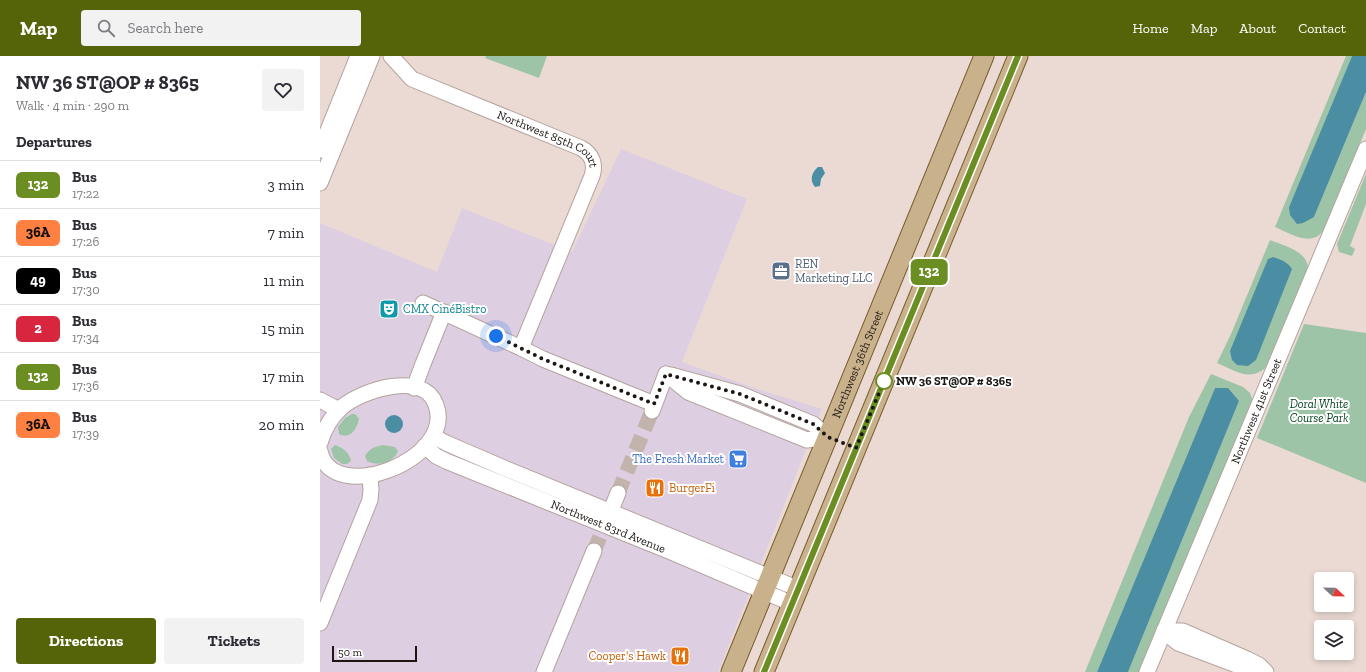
<!DOCTYPE html>
<html lang="en">
<head>
<meta charset="utf-8">
<style>
	body { margin:0; font-family:"Zilla Slab",serif; background:#f2f2f3; color:#2b2b33; height:100vh; display:flex; flex-direction:column; font-size:15px; white-space:nowrap }
	* { box-sizing:border-box; margin:0 }
	p { font-size:13px; color:#7c7c81 }
	.icon { flex:none; width:22px; height:22px; fill:none; stroke:currentColor; stroke-width:2; stroke-linecap:round; stroke-linejoin:round }
	.map { position:relative; flex:1; overflow:hidden }
	.details { display:flex; flex-direction:column; background:#fff; width:320px }
	.details>* { flex:none }
	.badge { padding:0 8px; border-radius:6px; font-size:14px; line-height:26px }
	.needle { width:26px; rotate:112deg }
	.fabs { position:absolute; left:994px; top:516px; display:grid; gap:8px }
	.fabs a { display:grid; place-items:center; width:40px; height:40px; border-radius:4px; background:#fff; box-shadow:0 2px 6px #0003; font-size:20px }
	.scale { position:absolute; left:12px; bottom:10px; width:85px; box-sizing:border-box; padding-left:4px; border:2px solid #1d1714; border-top:0; font-size:11px; line-height:14px; white-space:nowrap; color:#1d1714; -webkit-text-stroke:3px #fff; paint-order:stroke }
	.you { position:absolute; width:20px; height:20px; margin:-10px; border:3px solid #fff; border-radius:50%; background:#1a73e8; box-shadow:0 0 0 6px #1a73e833 }
	.map>.badge { position:absolute; translate:-50% -50%; box-shadow:0 0 0 2px #fff }
	h2 { padding:0 16px; font-size:15px; line-height:36px }
	.round { display:grid; place-items:center; flex:none; width:42px; height:42px; border-radius:4px; background:#f2f2f3 }
	.summary { display:flex; align-items:center; justify-content:space-between; height:68px; padding:0 16px }
	h1 { font-size:19px; font-weight:700; line-height:30px }
	.cta { display:flex; gap:8px; margin-top:auto; padding:8px 16px }
	.cta a { flex:1; height:46px; border-radius:4px; background:#556409; color:#fff; font-size:16px; font-weight:700; line-height:46px; text-align:center }
	.cta a+a { background:#f2f2f3; color:#2b2b33 }
	ul { padding:0; list-style:none }
	li { display:flex; align-items:center; gap:12px; height:48px; padding:0 16px; border-top:1px solid #e1e1e2 }
	li div { flex:1 }
	li b { display:block; font-size:15px }
	li em { font-style:normal }
	li .badge { min-width:44px; font-weight:700; text-align:center }
	header { display:flex; align-items:center; gap:24px; box-sizing:border-box; height:56px; padding:0 20px; background:#556409; color:#fff }
	header strong { font-size:19px }
	nav { display:flex; gap:22px; margin-inline-start:auto; font-size:14px }
	.search { width:280px; height:36px; background:#f2f2f3; display:flex; align-items:center; gap:10px; box-sizing:border-box; padding:0 14px; border-radius:4px; color:#7c7c81; font-size:15px }
	main { display:flex; flex:1; min-height:0 }
	.map>svg:first-child { display:block }
</style>
</head>
<body>
<header>
<strong>Map</strong>
<div class="search"><svg class="icon" aria-label="search" viewBox="0 0 24 24"><circle cx="10" cy="10" r="6"/><path d="M15 15l6 6"/></svg>Search here</div>
<nav><a>Home</a><a>Map</a><a>About</a><a>Contact</a></nav>
</header>
<main>
<section class="details">
<div class="summary"><div><h1>NW 36 ST@OP # 8365</h1><p>Walk · 4 min · 290 m</p></div><a class="round"><svg class="icon" aria-label="heart" viewBox="0 0 24 24"><path d="M12 20l-8-8c-3-5 5-10 8-4 3-6 11-1 8 4z"/></svg></a></div>
<h2>Departures</h2>
<ul>
<li><span class="badge" style="background:#6b8e23;color:#fff">132</span><div><b>Bus</b><p>17:22</p></div><em>3 min</em></li>
<li><span class="badge" style="background:#ff8040;color:#111">36A</span><div><b>Bus</b><p>17:26</p></div><em>7 min</em></li>
<li><span class="badge" style="background:#000;color:#fff">49</span><div><b>Bus</b><p>17:30</p></div><em>11 min</em></li>
<li><span class="badge" style="background:#d7263d;color:#fff">2</span><div><b>Bus</b><p>17:34</p></div><em>15 min</em></li>
<li><span class="badge" style="background:#6b8e23;color:#fff">132</span><div><b>Bus</b><p>17:36</p></div><em>17 min</em></li>
<li><span class="badge" style="background:#ff8040;color:#111">36A</span><div><b>Bus</b><p>17:39</p></div><em>20 min</em></li>
</ul>
<div class="cta"><a>Directions</a><a>Tickets</a></div>
</section>
<div class="map">
<svg width="1046" height="616" viewBox="0 0 1046 616">
	<rect width="100%" height="100%" fill="#ebdad3"/>
	<polygon fill="#ddcee1" points="301,93 427,143 362,306 437,333 502,353 398,616 0,616 0,167 117,216 142,152 252,196"/>
	<g fill="#9dc4a7">
		<polygon points="166,0 227,0 219,22 165,2"/>
		<path d="M1026,0H1032L969,151L994,161L1046,36V73L1005,173C1003,175 1001,178 998,180C985,188 967,176 955,171Z"/>
		<polygon points="1046,118 1046,148 1030,190 1035,193 1032,200 1019,196 1017,188"/>
		<path d="M950,184C962,189 986,194 988,211C989,214 987,218 987,220L950,308C931,327 918,316 897,307L911,278Z"/>
		<polygon points="984,268 1046,277 1046,427 937,382"/>
		<polygon points="891,318 923,331 930,337 933,345 823,616 808,616 919,345 895,332 777,616 765,616 869,361"/>
		<path d="M32,358H35L39,363C37,373 30,384 19,378L18,371L25,362Z"/>
		<path d="M15,389C23,392 29,396 31,405L27,408H22L14,402L11,393Z"/>
		<path d="M63,389L75,391L78,395C73,407 57,411 47,405L45,400C50,392 54,391 63,389Z"/>
	</g>
	<g fill="#4b8da3">
		<polygon points="1032,0 1046,0 1046,36 994,161 983,167 977,168 970,159 969,151"/>
		<path d="M498,111H502L505,117L501,123L500,130L495,131C489,124 492,116 498,111Z"/>
		<path d="M953,201C962,204 967,206 972,213L936,304L928,310L917,309L912,304L910,295L948,203Z"/>
		<polygon points="895,332 908,332 919,345 808,616 777,616"/>
		<circle cx="74" cy="368" r="9"/>
	</g>
	<g fill="none" stroke-linecap="round" stroke-linejoin="round">
		<g stroke="#c2b3ad" stroke-width="15" stroke-dasharray="15 8" stroke-linecap="butt">
			<polyline points="298,437 332,355"/>
			<polyline points="274,495 281,478"/>
		</g>
		<defs>
			<g id="minor">
				<path id="s1" d="M71,0L92,23L261,92C272,98 276,108 272,120L201,292"/>
				<polyline points="0,94 38,0"/>
				<polyline points="0,127 52,0"/>
				<polyline points="103,247 201,292 223,303 334,348"/>
				<polyline points="346,318 368,336 487,384 508,381"/>
				<polyline points="351,319 420,338 493,368 508,381"/>
				<polyline points="94,332 103,308 124,256"/>
				<polyline points="0,344 19,354"/>
				<polyline points="332,355 346,318"/>
				<polyline points="113,380 126,387 184,412 479,533"/>
				<path d="M0,387C4,373 11,361 22,351C42,334 104,314 116,349C136,404 11,451 0,395"/>
				<path id="s2" d="M105,390L116,400L126,405L349,495L473,548"/>
				<polyline points="287,464 298,437"/>
				<polyline points="0,567 50,444 51,434 50,419"/>
				<polyline points="844,575 863,575 927,603 939,609 946,616"/>
				<polyline points="844,575 858,587 935,616"/>
				<polyline points="224,616 274,495"/>
				<path id="s3" d="M827,616L1046,93"/>
			</g>
			<g id="major">
				<path id="s4" d="M411,616L664,0"/>
				<polyline points="444,616 698,0"/>
			</g>
		</defs>
		<use href="#minor" stroke="#b4a39d" stroke-width="17"/>
		<use href="#major" stroke="#755b2f" stroke-width="21"/>
		<use href="#minor" stroke="#fff" stroke-width="15"/>
		<use href="#major" stroke="#c9b28b" stroke-width="19"/>
	</g>
	<g fill="none" stroke-linecap="round" stroke-linejoin="round">
		<defs>
			<polyline id="line" points="444,616 698,0"/>
		</defs>
		<use href="#line" stroke="#fff" stroke-width="9"/>
		<use href="#line" stroke="#6b8e23" stroke-width="6"/>
		<polyline stroke="#1d1714" stroke-width="4" stroke-dasharray="0 7.2" points="176,280 223,303 334,348 346,318 420,338 493,368 508,381 536,392 564,325"/>
	</g>
	<defs>
		<symbol id="office-square" viewBox="-11 -11 22 22"><rect x="-9" y="-9" width="18" height="18" rx="4" fill="#5c6f8a" stroke="#fff"/><path d="M-6-3h4V-5.5h4V-3h4V5H-6ZM-1-4.5V-3h2v-1.5ZM-6 0V1H6V0Z" fill="#fff"/></symbol>
		<symbol id="theatre-square" viewBox="-11 -11 22 22"><rect x="-9" y="-9" width="18" height="18" rx="4" fill="#0f9aa8" stroke="#fff"/><path d="M-5-5.5Q0-4 5-5.5V0Q5 5 0 6Q-5 5-5 0ZM-3.3-2.5H-1v1.5H-3.3ZM1-2.5H3.3v1.5H1ZM-2.8 1Q0 5.5 2.8 1Z" fill="#fff"/></symbol>
		<symbol id="supermarket-square" viewBox="-11 -11 22 22"><rect x="-9" y="-9" width="18" height="18" rx="4" fill="#3f7fe0" stroke="#fff"/><path d="M-6-5.5h2.5l.6 2H6L4.5 2H-2.5L-4.4-4H-6ZM-1.5 3.2a1.3 1.3 0 1 0 .1 0ZM3 3.2a1.3 1.3 0 1 0 .1 0Z" fill="#fff"/></symbol>
		<symbol id="restaurant-square" viewBox="-11 -11 22 22"><rect x="-9" y="-9" width="18" height="18" rx="4" fill="#e8710a" stroke="#fff"/><path d="M-5-6h1v4h1v-4h1v4h1v-4h1v5L-1.5 .5V6h-2V.5L-5-1ZM5-6V6H3V1.5H1.5Q1.5-4 5-6Z" fill="#fff"/></symbol>
	</defs>
	<g fill-rule="evenodd">
		<use href="#office-square" x="450" y="204" width="22" height="22"/>
		<use href="#theatre-square" x="58" y="242" width="22" height="22"/>
		<use href="#supermarket-square" x="407" y="392" width="22" height="22"/>
		<use href="#restaurant-square" x="324" y="421" width="22" height="22"/>
		<use href="#restaurant-square" x="349" y="589" width="22" height="22"/>
	</g>
	<circle fill="#fff" stroke="#6b8e23" stroke-width="2" cx="564" cy="325" r="8"/>
	<g text-anchor="middle" stroke-width="4" stroke-linejoin="round" paint-order="stroke">
		<g font-size="12" fill="#1d1714" stroke="#fff">
			<text dy="4" stroke="none"><textPath href="#s1" startOffset="181">Northwest 85th Court</textPath></text>
			<text dy="4" stroke="none"><textPath href="#s4" startOffset="333">Northwest 36th Street</textPath></text>
			<text dy="4" stroke="none"><textPath href="#s3" startOffset="283">Northwest 41st Street</textPath></text>
			<text dy="4" stroke="none"><textPath href="#s2" startOffset="201">Northwest 83rd Avenue</textPath></text>
		</g>
		<g font-size="12" fill="#4e5e75" stroke="#fff" text-anchor="start">
			<text x="475" y="212">REN<tspan x="475" dy="14">Marketing LLC</tspan></text>
		</g>
		<g font-size="12" fill="#0d838f" stroke="#fff" text-anchor="start">
			<text x="83" y="257">CMX CinéBistro</text>
		</g>
		<g font-size="12" font-weight="bold" fill="#1d1714" stroke="#fff" text-anchor="start">
			<text x="576" y="329">NW 36 ST@OP # 8365</text>
		</g>
		<g font-size="12" font-style="italic" fill="#04421f" stroke="#fff">
			<text x="999" y="352">Doral White<tspan x="999" dy="14">Course Park</tspan></text>
		</g>
		<g font-size="12" fill="#366cbe" stroke="#fff" text-anchor="end">
			<text x="404" y="407">The Fresh Market</text>
		</g>
		<g font-size="12" fill="#c56008" stroke="#fff" text-anchor="start">
			<text x="349" y="436">BurgerFi</text>
			<text x="346" y="604" text-anchor="end">Cooper's Hawk</text>
		</g>
	</g>
</svg>
<div class="fabs">
<a><svg class="needle" viewBox="-14 -14 28 28"><path d="M0-13l5 13h-10z" fill="#e53935"/><path d="M0 13l5-13h-10z" fill="#7c7c81"/></svg></a>
<a><svg class="icon" aria-label="layers" viewBox="0 0 24 24"><path d="M12 4l9 5-9 5-9-5zM3 14l9 5 9-5"/></svg></a>
</div>
<div class="scale">50 m</div>
<div class="you" style="left:176px;top:280px"></div>
<b class="badge" style="left:609px;top:216px;background:#6b8e23;color:#fff">132</b>
</div>
</main>
</body>
</html>
